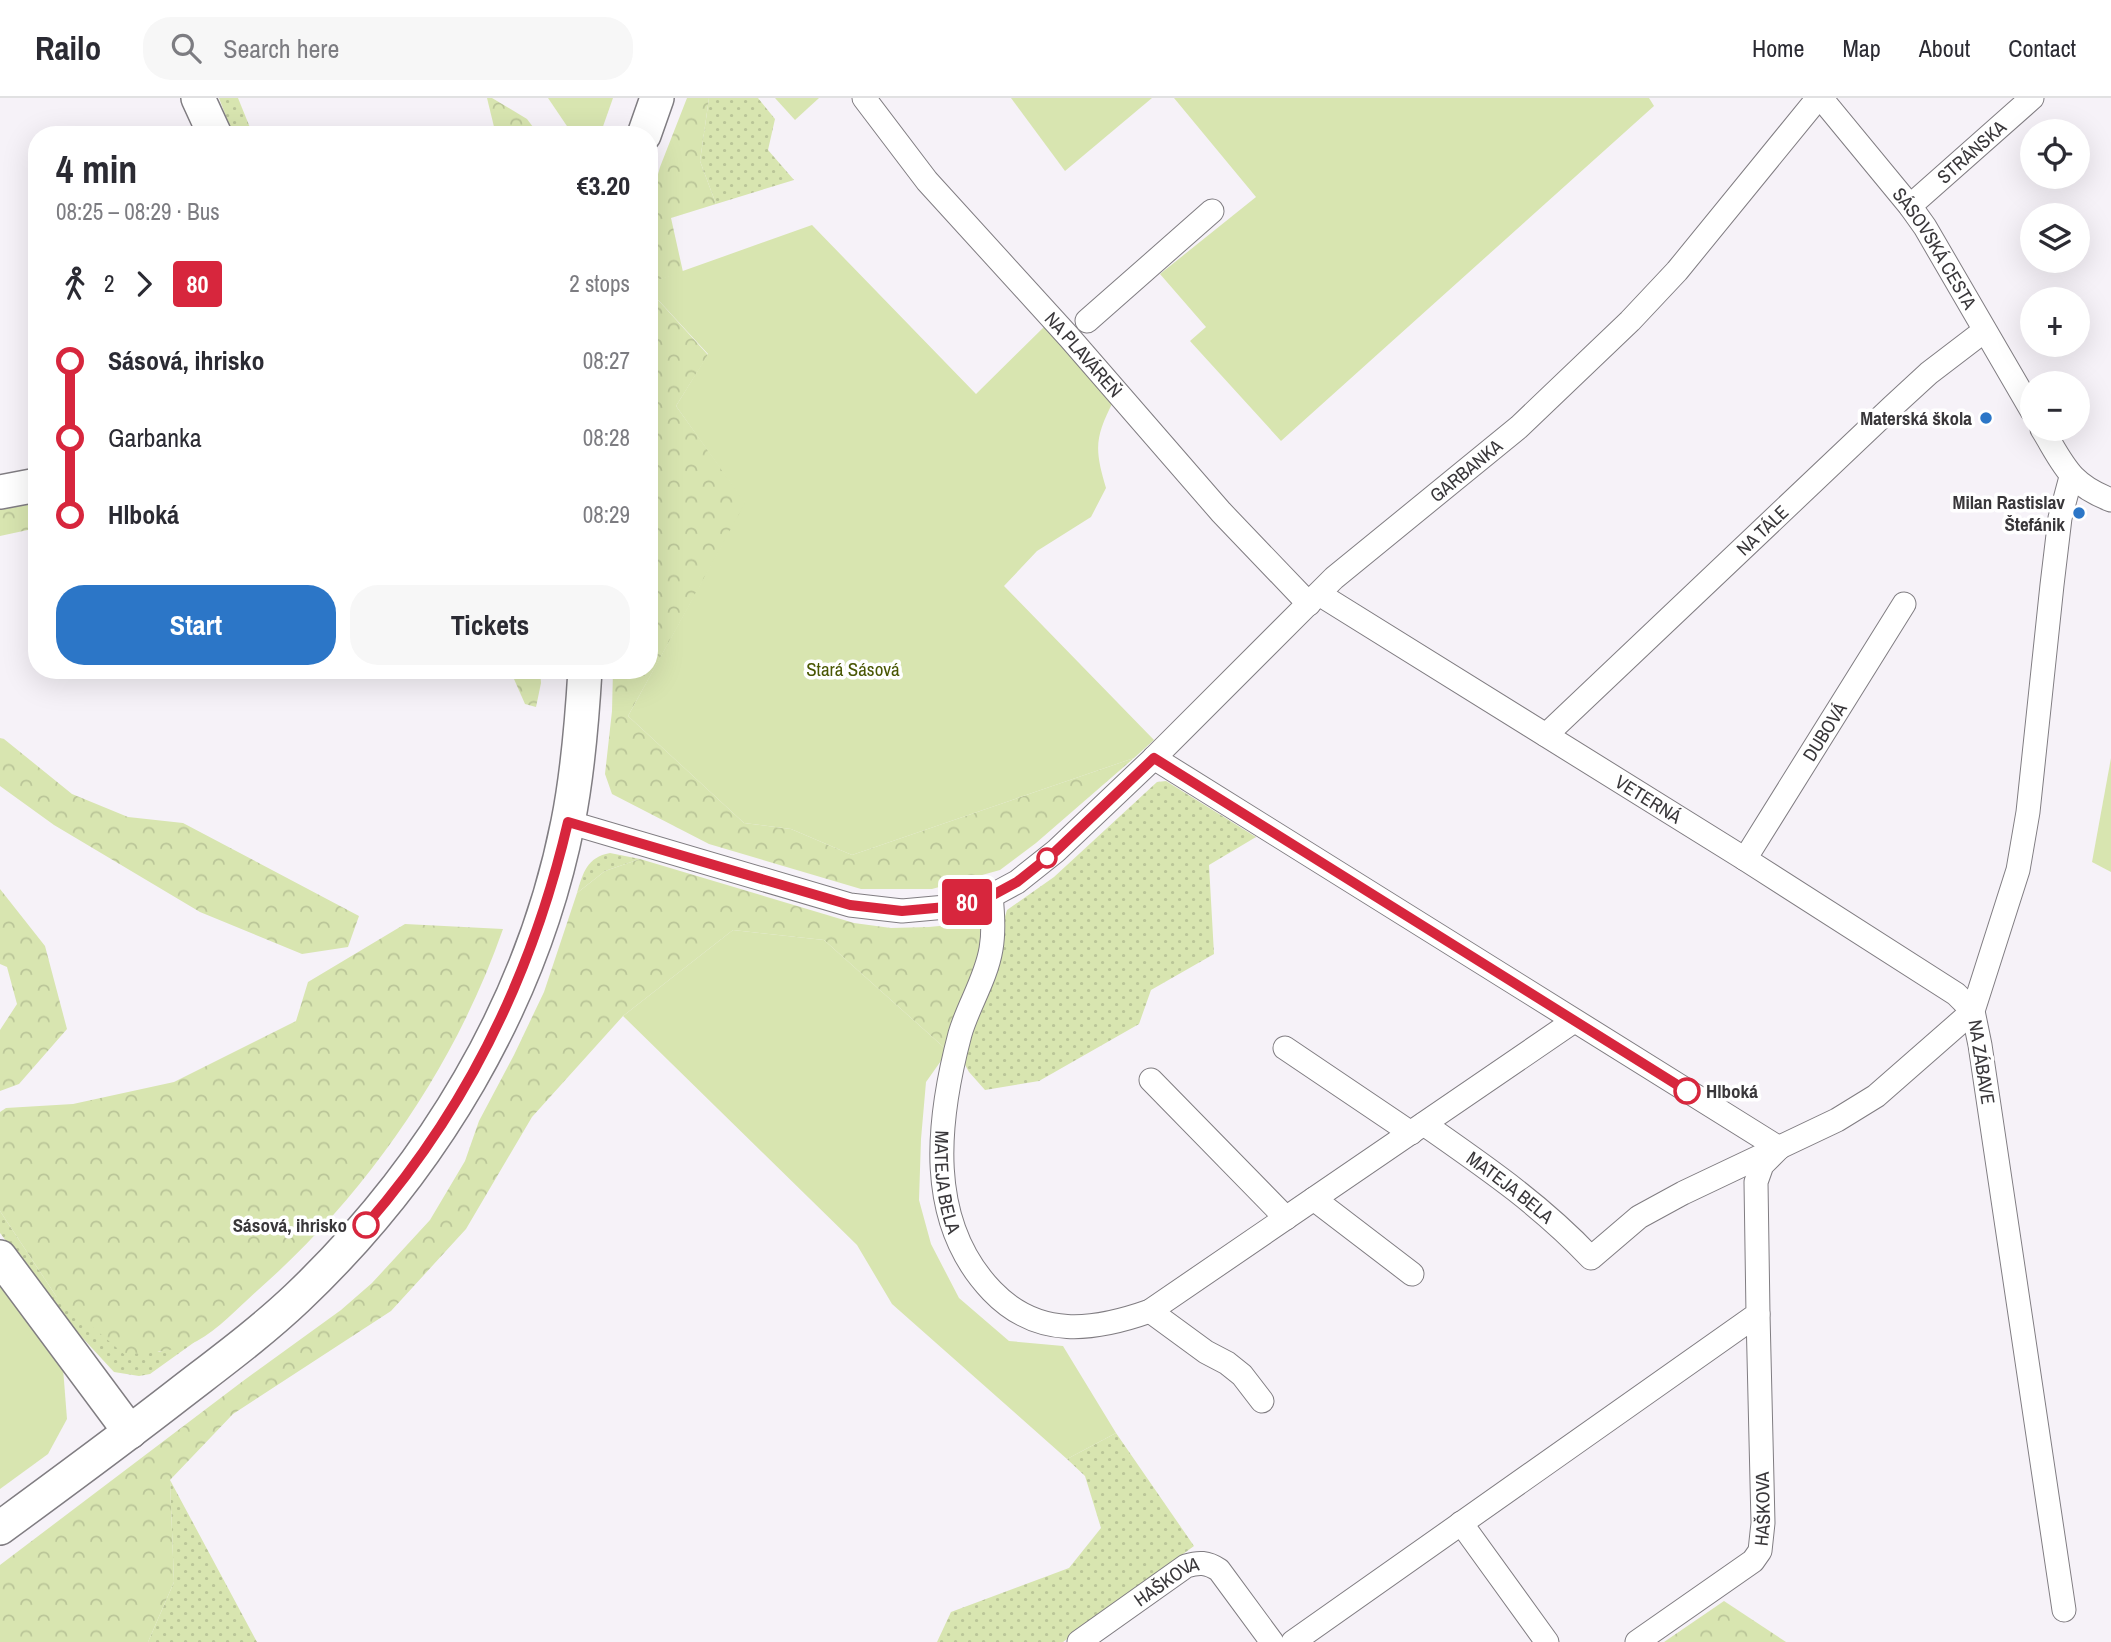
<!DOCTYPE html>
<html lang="en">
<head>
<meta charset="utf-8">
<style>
	body { margin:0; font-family:"Archivo Narrow",sans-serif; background:#f7f7f7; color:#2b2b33; height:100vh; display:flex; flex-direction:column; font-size:26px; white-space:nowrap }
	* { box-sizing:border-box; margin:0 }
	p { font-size:23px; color:#7c7c81 }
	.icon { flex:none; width:38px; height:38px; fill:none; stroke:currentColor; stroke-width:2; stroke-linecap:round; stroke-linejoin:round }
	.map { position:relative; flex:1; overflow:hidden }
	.panel { position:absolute; left:28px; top:28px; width:630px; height:553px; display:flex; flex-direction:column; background:#fff; border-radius:28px; box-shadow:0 7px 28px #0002 }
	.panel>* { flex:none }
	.badge { padding:0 14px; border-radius:5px; font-size:24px; line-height:46px }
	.tools { position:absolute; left:2020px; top:21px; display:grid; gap:14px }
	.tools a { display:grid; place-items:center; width:70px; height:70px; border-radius:50%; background:#fff; box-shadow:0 7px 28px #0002; font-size:35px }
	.map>.badge { position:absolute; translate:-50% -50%; box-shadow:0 0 0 4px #fff }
	.legs { display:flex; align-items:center; gap:10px; height:77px; padding:0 28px; font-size:23px }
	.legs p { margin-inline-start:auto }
	.headline { display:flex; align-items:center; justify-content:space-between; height:119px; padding:0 28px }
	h1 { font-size:38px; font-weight:700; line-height:52px }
	.action { display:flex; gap:14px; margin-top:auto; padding:14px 28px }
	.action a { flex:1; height:80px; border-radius:28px; background:#2c76c7; color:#fff; font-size:28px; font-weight:700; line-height:80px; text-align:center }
	.action a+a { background:#f7f7f7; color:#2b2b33 }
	ul { padding:0 28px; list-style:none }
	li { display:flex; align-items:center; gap:24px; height:77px; font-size:26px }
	li i { display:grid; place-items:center; width:10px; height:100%; margin:0 9px; background:currentColor }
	li i::after { content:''; width:18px; height:18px; margin:-9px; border:5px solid; border-radius:50%; background:#fff }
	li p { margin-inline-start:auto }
	li:first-child i { background:linear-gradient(#0000 50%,currentColor 0) }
	li:last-child i { background:linear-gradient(currentColor 50%,#0000 0) }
	header { display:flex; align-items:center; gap:42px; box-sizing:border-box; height:98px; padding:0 35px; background:#fff; border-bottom:2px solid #e1e1e2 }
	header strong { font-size:33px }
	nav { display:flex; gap:38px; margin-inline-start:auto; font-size:24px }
	.search { width:490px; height:63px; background:#f7f7f7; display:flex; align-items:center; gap:18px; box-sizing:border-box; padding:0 24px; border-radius:28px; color:#7c7c81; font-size:26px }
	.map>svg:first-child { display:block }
</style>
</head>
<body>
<header>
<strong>Railo</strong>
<div class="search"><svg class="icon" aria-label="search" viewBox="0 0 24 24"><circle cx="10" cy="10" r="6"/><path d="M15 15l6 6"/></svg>Search here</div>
<nav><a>Home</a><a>Map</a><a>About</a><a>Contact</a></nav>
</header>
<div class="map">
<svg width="2111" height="1544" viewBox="0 0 2111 1544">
	<defs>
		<pattern id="grass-dots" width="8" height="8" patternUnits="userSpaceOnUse" patternTransform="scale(1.75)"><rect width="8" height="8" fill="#d8e5b0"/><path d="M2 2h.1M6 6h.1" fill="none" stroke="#bac598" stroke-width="1.8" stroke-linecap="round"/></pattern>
		<pattern id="forest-crowns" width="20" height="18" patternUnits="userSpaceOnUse" patternTransform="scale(1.75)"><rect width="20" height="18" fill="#d8e5b0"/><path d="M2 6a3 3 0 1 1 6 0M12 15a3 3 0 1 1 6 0" fill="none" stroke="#bac598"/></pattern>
	</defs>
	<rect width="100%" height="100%" fill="#f6f2f8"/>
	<g fill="url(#grass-dots)">
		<polygon points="219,0 238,0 253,37 233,37"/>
		<polygon points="709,0 758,0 775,21 768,52 794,82 716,106 700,63"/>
		<polygon points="1166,683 1256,739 1209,767 1214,856 1151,892 1139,926 1039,983 985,992 969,974 964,965 968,937 1007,812 1054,779 1157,684"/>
		<path d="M610,755L640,761L605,773L577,795C583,775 587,759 610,755Z"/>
		<polygon points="0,1113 56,1198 159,1254 196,1243 150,1276 139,1278 114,1274 65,1221 0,1135"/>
		<polygon points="1116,1335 1194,1448 1063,1544 937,1544 951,1514 1069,1470 1101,1430 1085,1378 1067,1361"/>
		<polygon points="170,1382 257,1544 148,1544 174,1484"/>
	</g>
	<g fill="url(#forest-crowns)">
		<polygon points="487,0 492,0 527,21 539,37 496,37"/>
		<polygon points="687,0 709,0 700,63 716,106 671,120 683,174 649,185 649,108 660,69"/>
		<polygon points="649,192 708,257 676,308 746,405 628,618 744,725 791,731 852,757 1134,660 1036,745 1000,772 932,791 861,791 709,746 612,696 605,676 612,613 613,572 649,572"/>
		<polygon points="37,405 37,430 0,438 0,412"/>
		<polygon points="510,572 540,572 541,585 536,609 525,606"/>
		<polygon points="0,640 4,641 72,696 128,719 183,725 359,818 348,849 302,856 200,814 54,727 0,688"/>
		<polygon points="640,761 854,825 891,830 929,829 980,824 985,841 948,953 824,842 733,832 623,918 532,1019 466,1131 391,1213 233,1316 170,1382 174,1484 148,1544 0,1544 0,1467 243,1283 341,1212 372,1185 430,1122 465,1063 479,1023 514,957 544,894 577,795 605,773"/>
		<polygon points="0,791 45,848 67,931 19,986 0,993 0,932 17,906 7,869 0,866"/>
		<path d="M405,826L503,831C455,969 367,1096 258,1192C239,1209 219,1231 197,1243C175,1254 148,1255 124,1256L56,1198L0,1113V1014L6,1010L73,1006L174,984L296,923L308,884Z"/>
		<polygon points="1724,1503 1786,1544 1664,1544"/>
	</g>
	<g fill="#d8e5b0">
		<polygon points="548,0 613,0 600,37 573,37"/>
		<polygon points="775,0 819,0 795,22"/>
		<polygon points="1011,0 1152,0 1065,73"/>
		<polygon points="1174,0 1649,0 1654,8 1281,343 1190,243 1206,229 1160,176 1256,99"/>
		<path d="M812,127L976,296L1046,227L1114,302C1095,339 1094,350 1106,390L1091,419L1037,453L1004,488L1154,642L1134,660L852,757L791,731L744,725L628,618L745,405L676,308L708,256L649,192V185Z"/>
		<polygon points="2111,660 2111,774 2092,764"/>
		<polygon points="733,832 824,842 948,953 926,984 921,1041 919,1102 931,1146 959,1200 1009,1243 1063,1248 1116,1335 1067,1361 892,1206 857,1147 623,918"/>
		<polygon points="0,1188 63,1270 67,1321 48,1356 0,1391"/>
	</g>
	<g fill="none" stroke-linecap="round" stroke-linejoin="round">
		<defs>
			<g id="street">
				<path id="s1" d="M864,0L927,83L1069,239L1221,414L1309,506"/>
				<path id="s2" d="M1821,0L1910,108L1925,129L2032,313"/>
				<path id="s3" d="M1910,108L2032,0"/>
				<polyline points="1087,223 1212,113"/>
				<path d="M2042,331C2064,367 2069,386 2111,402"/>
				<path id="s4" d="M1319,496L1745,761L1956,896L1973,913"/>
				<path id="s5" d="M1546,637L1892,309L1929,275L1984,233"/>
				<polyline points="1154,660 1779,1050"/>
				<path id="s6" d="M568,724L850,807L902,813L946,809L991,798L1017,784L1056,753L1154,660L1334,480L1519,329L1630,223L1677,173L1818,0"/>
				<path id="s7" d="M1745,761L1904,506"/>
				<path id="s8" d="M991,798C993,816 994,834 991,851C986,881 968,908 960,936C937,1023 925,1123 992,1193C1038,1241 1094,1233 1150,1213L1574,923"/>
				<polyline points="1285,950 1411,1035"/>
				<polyline points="1151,982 1286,1120"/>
				<path id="s9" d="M1424,1026C1484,1068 1540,1106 1591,1160L1639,1119L1683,1095L1837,1022L1876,998L1973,913"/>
				<polyline points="1314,1101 1412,1176"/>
				<polyline points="1150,1213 1206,1254 1227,1265 1242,1277 1262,1303"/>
				<polyline points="1461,1425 1547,1544"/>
				<polyline points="2064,1512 1980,947 1973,913 2018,772 2028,714 2052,487 2060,420 2071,379"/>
				<path id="s10" d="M1079,1544L1186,1468C1199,1464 1207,1464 1219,1472L1272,1544"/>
				<polyline points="1293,1544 1758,1216 1756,1084 1762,1067 1779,1050"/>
				<path id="s11" d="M1637,1544L1753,1463L1760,1453L1763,1425L1758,1216"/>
			</g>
			<g id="secondary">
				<polyline points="198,0 215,37"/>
				<polyline points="644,37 657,0"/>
				<polyline points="0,394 37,387"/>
				<polyline points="0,1159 130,1334"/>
				<path d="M0,1430C60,1386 120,1342 179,1296C219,1265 260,1235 297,1200C431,1073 532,906 568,724C578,674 582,623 585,572"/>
			</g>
		</defs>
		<use href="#street" stroke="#807d82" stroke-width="25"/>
		<use href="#secondary" stroke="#807d82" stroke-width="36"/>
		<use href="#street" stroke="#fff" stroke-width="23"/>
		<use href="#secondary" stroke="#fff" stroke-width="33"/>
	</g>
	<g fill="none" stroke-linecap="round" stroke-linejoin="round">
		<defs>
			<path id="line-1" d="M366,1127C467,1011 533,874 568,724L850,807L902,813L946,809L991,798L1017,784L1056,753L1154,660L1687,993"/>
		</defs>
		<use href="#line-1" stroke="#fff" stroke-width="16"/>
		<use href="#line-1" stroke="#d7263d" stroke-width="10"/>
	</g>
	<g fill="#2c76c7" stroke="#fff" stroke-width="2.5">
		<circle cx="1986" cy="320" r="7"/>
		<circle cx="2079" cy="415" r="7"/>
	</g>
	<g fill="#fff" stroke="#d7263d" stroke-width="3.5">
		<circle cx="1047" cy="760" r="9"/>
		<circle cx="1687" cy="993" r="12"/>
		<circle cx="366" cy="1127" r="12"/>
	</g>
	<g text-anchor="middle" stroke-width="7" stroke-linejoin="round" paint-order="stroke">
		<g font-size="19" fill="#39373a" stroke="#fff">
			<text dy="7" stroke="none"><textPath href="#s3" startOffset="82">STRÁNSKA</textPath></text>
			<text dy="7" stroke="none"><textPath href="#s2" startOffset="189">SÁSOVSKÁ CESTA</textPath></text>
			<text dy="7" stroke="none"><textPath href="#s1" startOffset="338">NA PLAVÁREŇ</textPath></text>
			<text dy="7" stroke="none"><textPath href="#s6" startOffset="1076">GARBANKA</textPath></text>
			<text dy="7" stroke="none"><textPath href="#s5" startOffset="298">NA TÁLE</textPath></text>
			<text dy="7" stroke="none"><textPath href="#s7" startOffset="150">DUBOVÁ</textPath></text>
			<text dy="7" stroke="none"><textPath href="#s4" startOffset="388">VETERNÁ</textPath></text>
			<text transform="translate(1982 964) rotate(81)" y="7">NA ZÁBAVE</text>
			<text dy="7" stroke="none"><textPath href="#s8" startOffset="294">MATEJA BELA</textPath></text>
			<text dy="7" stroke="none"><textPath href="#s9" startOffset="107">MATEJA BELA</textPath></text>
			<text dy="7" stroke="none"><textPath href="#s11" startOffset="196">HAŠKOVA</textPath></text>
			<text dy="7" stroke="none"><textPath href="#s10" startOffset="107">HAŠKOVA</textPath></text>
		</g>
		<g font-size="19" font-weight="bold" fill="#39373a" stroke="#fff" text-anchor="end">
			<text x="1972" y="327">Materská škola</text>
			<text x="2065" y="411">Milan Rastislav<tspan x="2065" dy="22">Štefánik</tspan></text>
		</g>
		<g font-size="19" fill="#4a5704" stroke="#fff">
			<text x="853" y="578">Stará Sásová</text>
		</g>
		<g font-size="19" font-weight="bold" fill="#39373a" stroke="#fff" text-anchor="start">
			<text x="1706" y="1000">Hlboká</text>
			<text x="347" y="1134" text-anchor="end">Sásová, ihrisko</text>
		</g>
	</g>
</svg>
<div class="tools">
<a><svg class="icon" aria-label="locate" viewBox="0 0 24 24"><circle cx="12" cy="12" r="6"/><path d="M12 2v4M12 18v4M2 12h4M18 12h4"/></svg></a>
<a><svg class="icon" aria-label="layers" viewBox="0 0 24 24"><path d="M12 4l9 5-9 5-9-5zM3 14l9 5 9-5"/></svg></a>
<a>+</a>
<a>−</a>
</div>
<b class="badge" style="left:967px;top:804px;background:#d7263d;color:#fff">80</b>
<section class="panel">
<div class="headline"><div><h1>4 min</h1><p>08:25 – 08:29 · Bus</p></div><b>€3.20</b></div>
<div class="legs"><svg class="icon" aria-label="walk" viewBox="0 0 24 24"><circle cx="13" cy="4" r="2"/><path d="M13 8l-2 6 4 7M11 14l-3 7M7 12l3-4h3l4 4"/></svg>2<svg class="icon" aria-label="forward" viewBox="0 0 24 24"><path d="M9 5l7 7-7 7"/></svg><b class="badge" style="background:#d7263d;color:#fff">80</b><p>2 stops</p></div>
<ul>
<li><i style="color:#d7263d"></i><b>Sásová, ihrisko</b><p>08:27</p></li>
<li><i style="color:#d7263d"></i><span>Garbanka</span><p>08:28</p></li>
<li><i style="color:#d7263d"></i><b>Hlboká</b><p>08:29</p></li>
</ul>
<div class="action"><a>Start</a><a>Tickets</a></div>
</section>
</div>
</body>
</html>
